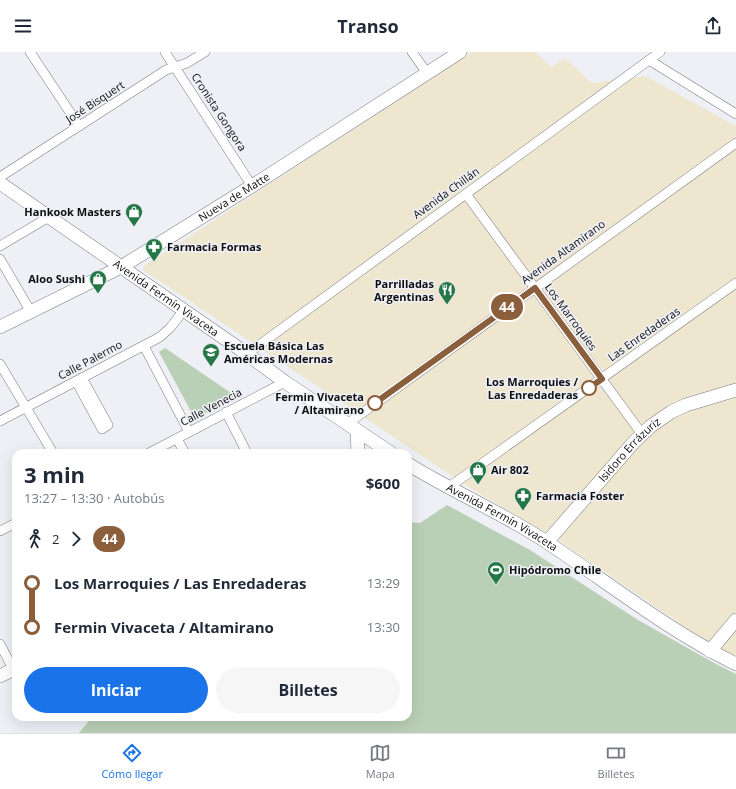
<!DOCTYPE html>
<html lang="es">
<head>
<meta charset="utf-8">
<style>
	body { margin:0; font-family:"Open Sans",sans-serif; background:#f6f6f7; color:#1f2937; height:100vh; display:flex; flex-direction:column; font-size:15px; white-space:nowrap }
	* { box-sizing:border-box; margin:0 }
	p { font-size:13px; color:#747a83 }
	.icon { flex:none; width:22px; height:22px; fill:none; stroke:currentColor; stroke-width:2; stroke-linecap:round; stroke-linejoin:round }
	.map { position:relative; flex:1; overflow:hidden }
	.side { position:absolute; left:12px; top:397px; width:400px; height:272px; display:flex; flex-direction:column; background:#fff; border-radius:12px; box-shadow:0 4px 16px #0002 }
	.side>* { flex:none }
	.badge { padding:0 8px; border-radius:13px; font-size:14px; line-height:26px }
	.map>.badge { position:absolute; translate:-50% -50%; box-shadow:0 0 0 2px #fff }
	.legs { display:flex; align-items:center; gap:6px; height:44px; padding:0 12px; font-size:13px }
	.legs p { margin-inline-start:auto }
	.head { display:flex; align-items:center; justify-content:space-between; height:68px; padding:0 12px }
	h1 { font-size:22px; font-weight:700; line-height:30px }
	.action { display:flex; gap:8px; margin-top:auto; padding:8px 12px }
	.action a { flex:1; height:46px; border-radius:24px; background:#1a73e8; color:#fff; font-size:16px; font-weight:700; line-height:46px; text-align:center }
	.action a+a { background:#f6f6f7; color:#1f2937 }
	ul { padding:0 12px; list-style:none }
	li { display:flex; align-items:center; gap:14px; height:44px; font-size:15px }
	li i { display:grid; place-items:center; width:6px; height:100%; margin:0 5px; background:currentColor }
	li i::after { content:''; width:10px; height:10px; margin:-5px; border:3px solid; border-radius:50%; background:#fff }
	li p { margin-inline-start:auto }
	li:first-child i { background:linear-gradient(#0000 50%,currentColor 0) }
	li:last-child i { background:linear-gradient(currentColor 50%,#0000 0) }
	header { display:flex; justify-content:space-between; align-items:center; height:52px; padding:0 12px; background:#fff; font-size:18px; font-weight:700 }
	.tabs { display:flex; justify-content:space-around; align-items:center; height:56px; border-top:1px solid #e0e1e3; background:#fff; font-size:11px; color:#747a83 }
	.tabs a { display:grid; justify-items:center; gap:2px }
	.tabs .on { color:#1a73e8 }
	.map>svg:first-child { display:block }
</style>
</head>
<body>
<header><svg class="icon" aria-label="menu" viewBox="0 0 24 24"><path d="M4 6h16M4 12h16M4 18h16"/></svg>Transo<svg class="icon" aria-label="share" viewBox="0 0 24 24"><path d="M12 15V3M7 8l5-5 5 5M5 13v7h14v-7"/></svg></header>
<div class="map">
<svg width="736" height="681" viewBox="0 0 736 681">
	<rect width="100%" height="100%" fill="#eef0f6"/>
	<polygon fill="#efe6d0" points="472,0 535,0 551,15 565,6 592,31 645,24 736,74 736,605 710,592 555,486 470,436 143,218 144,214"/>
	<g fill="#bad0b6">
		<polygon points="165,296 237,345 195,367 159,300"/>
		<polygon points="447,453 530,498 638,568 716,612 736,622 736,681 79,681 92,665 408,665 408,470 420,471"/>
	</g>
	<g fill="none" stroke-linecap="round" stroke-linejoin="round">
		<defs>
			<g id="street">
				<polyline points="30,0 79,74"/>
				<polyline points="165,0 252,134"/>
				<polyline points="412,0 427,21"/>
				<polyline points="649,8 736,62"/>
				<polyline points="0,125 166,18 187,11 205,0"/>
				<polyline points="466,142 642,382"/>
				<polyline points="0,194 49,165"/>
				<polyline points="0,207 31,260"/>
				<polyline points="144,294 189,380"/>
				<polyline points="247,302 660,0"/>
				<polyline points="0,312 53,401"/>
				<polyline points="76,329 102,377 108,373 82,326"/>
				<polyline points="226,360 246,399"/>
				<polyline points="0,369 160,285 170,276 184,258"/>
				<polyline points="347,372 736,91"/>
				<polyline points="177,387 185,401"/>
				<polyline points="149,401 285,330"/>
				<polyline points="449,435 736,231"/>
				<polyline points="0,479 16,471"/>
				<polyline points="0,592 13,617"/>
			</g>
			<g id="secondary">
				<path id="s1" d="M0,131L247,302L285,330L391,401"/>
				<path id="s2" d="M0,275L121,215L252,134L460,0"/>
				<polyline points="357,379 358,401"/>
				<path id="s3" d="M408,412C453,440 503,461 548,491C610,532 669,579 736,612"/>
				<path id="s4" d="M547,490L634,390L651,374L671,360L686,353L736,338"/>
				<polyline points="710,599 736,568"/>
				<polyline points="0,624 16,616"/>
			</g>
		</defs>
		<use href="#street" stroke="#7b7d82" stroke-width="10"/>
		<use href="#secondary" stroke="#7b7d82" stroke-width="14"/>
		<use href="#street" stroke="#fff" stroke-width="9"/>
		<use href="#secondary" stroke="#fff" stroke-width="13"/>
	</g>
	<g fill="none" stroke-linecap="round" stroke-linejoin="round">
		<defs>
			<polyline id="line-1" points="375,351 535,236 602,327 589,336"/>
		</defs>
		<use href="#line-1" stroke="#fff" stroke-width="9"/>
		<use href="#line-1" stroke="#8b5e3c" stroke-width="6"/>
	</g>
	<defs>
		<symbol id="shop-pin" viewBox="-11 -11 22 30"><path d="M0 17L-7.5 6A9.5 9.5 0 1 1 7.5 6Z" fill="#257748" stroke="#eef0f6"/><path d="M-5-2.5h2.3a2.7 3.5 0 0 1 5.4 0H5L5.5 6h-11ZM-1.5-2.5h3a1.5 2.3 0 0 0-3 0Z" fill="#fff"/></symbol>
		<symbol id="pharmacy-pin" viewBox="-11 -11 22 30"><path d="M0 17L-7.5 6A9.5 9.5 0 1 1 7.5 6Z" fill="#257748" stroke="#eef0f6"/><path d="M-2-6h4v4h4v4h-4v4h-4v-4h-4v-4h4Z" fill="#fff"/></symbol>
		<symbol id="restaurant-pin" viewBox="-11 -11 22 30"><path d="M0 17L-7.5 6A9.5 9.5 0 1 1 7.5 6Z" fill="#257748" stroke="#eef0f6"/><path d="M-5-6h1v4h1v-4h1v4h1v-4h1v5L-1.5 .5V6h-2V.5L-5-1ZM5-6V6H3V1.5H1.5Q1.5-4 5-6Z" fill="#fff"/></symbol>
		<symbol id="school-pin" viewBox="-11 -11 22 30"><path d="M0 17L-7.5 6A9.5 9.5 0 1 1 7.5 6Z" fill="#257748" stroke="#eef0f6"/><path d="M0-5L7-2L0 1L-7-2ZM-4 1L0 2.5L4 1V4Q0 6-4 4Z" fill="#fff"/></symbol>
		<symbol id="stadium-pin" viewBox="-11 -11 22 30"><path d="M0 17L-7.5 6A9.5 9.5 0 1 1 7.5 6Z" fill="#257748" stroke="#eef0f6"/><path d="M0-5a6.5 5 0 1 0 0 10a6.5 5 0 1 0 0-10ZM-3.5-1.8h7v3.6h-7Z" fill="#fff"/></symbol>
	</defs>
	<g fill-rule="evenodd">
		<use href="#shop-pin" x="124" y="150" width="20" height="27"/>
		<use href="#pharmacy-pin" x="144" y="185" width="20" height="27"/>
		<use href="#shop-pin" x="88" y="217" width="20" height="27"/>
		<use href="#restaurant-pin" x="437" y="228" width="20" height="27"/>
		<use href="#school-pin" x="201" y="290" width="20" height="27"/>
		<use href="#shop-pin" x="468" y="408" width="20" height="27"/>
		<use href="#pharmacy-pin" x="513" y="434" width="20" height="27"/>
		<use href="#stadium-pin" x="486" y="508" width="20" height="27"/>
	</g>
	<g fill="#fff" stroke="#8b5e3c" stroke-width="2">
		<circle cx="589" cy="336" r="7"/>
		<circle cx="375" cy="351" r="7"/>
	</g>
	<g text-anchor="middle" stroke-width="3" stroke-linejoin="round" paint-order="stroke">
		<g font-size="11" fill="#0e0e10" stroke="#eef0f6">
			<text transform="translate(95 50) rotate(-33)" y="4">José Bisquert</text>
			<text transform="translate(219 60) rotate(57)" y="4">Cronista Gongora</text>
			<text transform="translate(446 141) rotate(-36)" y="4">Avenida Chillán</text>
			<text dy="4" stroke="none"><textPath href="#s2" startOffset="268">Nueva de Matte</textPath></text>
			<text transform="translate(563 200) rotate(-36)" y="4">Avenida Altamirano</text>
			<text dy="4" stroke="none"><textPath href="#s1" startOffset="202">Avenida Fermín Vivaceta</textPath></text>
			<text transform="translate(571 265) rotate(54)" y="4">Los Marroquíes</text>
			<text transform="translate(644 282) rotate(-35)" y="4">Las Enredaderas</text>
			<text transform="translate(90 308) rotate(-28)" y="4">Calle Palermo</text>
			<text transform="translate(211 355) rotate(-28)" y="4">Calle Venecia</text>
			<text dy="4" stroke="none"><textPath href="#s4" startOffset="124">Isidoro Errázuriz</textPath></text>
			<text dy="4" stroke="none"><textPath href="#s3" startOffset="108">Avenida Fermín Vivaceta</textPath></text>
		</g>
		<g font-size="11" font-weight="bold" fill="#0e0e10" stroke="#eef0f6" text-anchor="start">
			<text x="121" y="164" text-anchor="end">Hankook Masters</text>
			<text x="167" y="199">Farmacia Formas</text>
			<text x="85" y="231" text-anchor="end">Aloo Sushi</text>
			<text x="434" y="236" text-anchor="end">Parrilladas<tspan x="434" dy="13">Argentinas</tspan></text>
			<text x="224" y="298">Escuela Básica Las<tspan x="224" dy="13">Américas Modernas</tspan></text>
			<text x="491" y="422">Air 802</text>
			<text x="536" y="448">Farmacia Foster</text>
			<text x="509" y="522">Hipódromo Chile</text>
		</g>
		<g font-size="11" font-weight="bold" fill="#0e0e10" stroke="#eef0f6" text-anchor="end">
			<text x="578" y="334">Los Marroquies /<tspan x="578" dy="13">Las Enredaderas</tspan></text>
			<text x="364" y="349">Fermin Vivaceta<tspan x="364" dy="13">/ Altamirano</tspan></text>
		</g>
	</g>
</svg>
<b class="badge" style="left:507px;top:255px;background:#8b5e3c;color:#fff">44</b>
<section class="side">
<div class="head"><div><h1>3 min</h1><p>13:27 – 13:30 · Autobús</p></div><b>$600</b></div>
<div class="legs"><svg class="icon" aria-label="walk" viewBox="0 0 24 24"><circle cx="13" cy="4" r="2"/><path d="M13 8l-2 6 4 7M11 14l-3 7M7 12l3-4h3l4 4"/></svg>2<svg class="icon" aria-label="forward" viewBox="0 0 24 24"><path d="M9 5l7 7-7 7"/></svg><b class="badge" style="background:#8b5e3c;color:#fff">44</b></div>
<ul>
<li><i style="color:#8b5e3c"></i><b>Los Marroquies / Las Enredaderas</b><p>13:29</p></li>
<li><i style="color:#8b5e3c"></i><b>Fermin Vivaceta / Altamirano</b><p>13:30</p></li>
</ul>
<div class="action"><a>Iniciar</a><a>Billetes</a></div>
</section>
</div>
<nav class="tabs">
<a class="on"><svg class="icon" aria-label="directions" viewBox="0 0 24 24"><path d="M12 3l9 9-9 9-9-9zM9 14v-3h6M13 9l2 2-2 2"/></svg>Cómo llegar</a>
<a><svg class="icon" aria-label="map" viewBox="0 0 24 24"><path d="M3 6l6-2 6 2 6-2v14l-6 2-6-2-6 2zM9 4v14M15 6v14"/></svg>Mapa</a>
<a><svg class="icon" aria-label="tickets" viewBox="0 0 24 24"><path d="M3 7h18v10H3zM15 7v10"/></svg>Billetes</a>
</nav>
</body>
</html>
